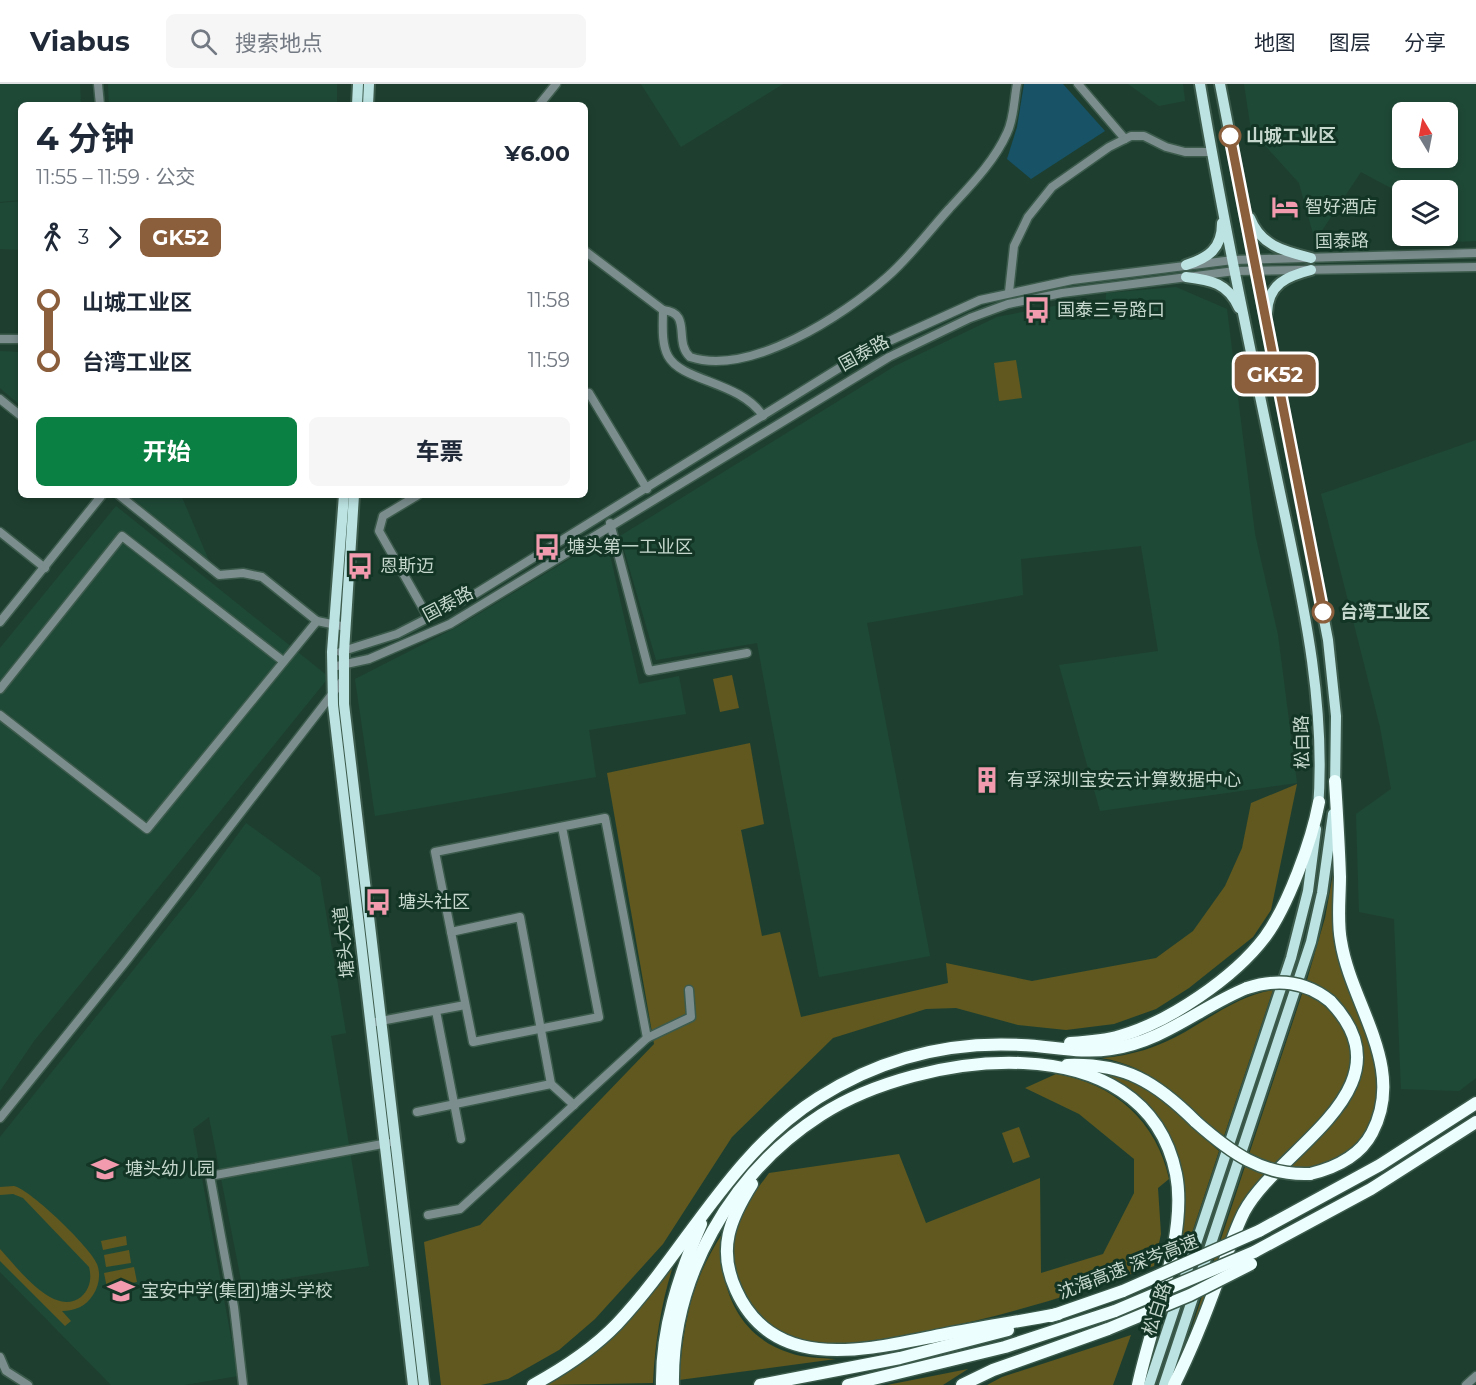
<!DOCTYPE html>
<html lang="zh">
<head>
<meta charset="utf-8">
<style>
	body { margin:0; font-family:Montserrat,"Noto Sans SC",sans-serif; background:#f6f6f7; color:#1f2937; height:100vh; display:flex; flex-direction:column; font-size:22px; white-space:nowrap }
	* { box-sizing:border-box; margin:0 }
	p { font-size:20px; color:#747a83 }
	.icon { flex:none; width:33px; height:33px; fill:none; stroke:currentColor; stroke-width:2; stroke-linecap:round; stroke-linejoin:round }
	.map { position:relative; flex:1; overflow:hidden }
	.sheet { position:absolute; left:18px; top:18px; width:570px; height:396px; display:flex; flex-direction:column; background:#fff; border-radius:9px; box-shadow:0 3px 9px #0003 }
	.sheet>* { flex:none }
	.badge { padding:0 12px; border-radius:9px; font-size:21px; line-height:39px }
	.needle { width:39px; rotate:350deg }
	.buttons { position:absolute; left:1392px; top:18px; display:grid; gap:12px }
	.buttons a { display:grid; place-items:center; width:66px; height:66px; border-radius:9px; background:#fff; box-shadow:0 3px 9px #0003; font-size:30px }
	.map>.badge { position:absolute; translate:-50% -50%; box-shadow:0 0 0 3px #fff }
	.legs { display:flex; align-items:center; gap:9px; height:66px; padding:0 18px; font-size:20px }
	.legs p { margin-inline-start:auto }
	.headline { display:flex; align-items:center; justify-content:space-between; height:102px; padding:0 18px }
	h1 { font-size:33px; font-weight:700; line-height:45px }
	.primary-button { display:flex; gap:12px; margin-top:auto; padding:12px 18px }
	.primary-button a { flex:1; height:69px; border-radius:9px; background:#0b8043; color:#fff; font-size:24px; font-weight:700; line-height:69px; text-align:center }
	.primary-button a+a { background:#f6f6f7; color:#1f2937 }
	ul { padding:0 18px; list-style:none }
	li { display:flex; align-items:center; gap:21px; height:60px; font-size:22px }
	li i { display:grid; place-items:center; width:9px; height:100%; margin:0 8px; background:currentColor }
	li i::after { content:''; width:15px; height:15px; margin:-8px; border:4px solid; border-radius:50%; background:#fff }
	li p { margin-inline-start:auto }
	li:first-child i { background:linear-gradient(#0000 50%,currentColor 0) }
	li:last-child i { background:linear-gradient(currentColor 50%,#0000 0) }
	header { display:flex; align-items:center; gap:36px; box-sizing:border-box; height:84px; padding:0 30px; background:#fff; border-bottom:2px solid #e0e1e3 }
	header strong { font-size:28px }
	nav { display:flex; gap:33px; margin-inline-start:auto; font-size:21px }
	.search { width:420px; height:54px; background:#f6f6f7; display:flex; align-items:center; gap:15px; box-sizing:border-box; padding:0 21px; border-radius:9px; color:#747a83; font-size:22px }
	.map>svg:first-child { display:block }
</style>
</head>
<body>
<header>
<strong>Viabus</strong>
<div class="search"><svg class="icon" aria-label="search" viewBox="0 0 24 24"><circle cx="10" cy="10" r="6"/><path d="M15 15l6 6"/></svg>搜索地点</div>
<nav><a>地图</a><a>图层</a><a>分享</a></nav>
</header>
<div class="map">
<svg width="1476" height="1301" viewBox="0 0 1476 1301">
	<rect width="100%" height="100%" fill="#1e3f30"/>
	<g fill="#1f4937" fill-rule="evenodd">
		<polygon points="0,0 80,0 81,21 21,21 21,116 0,118"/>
		<polygon points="108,0 337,0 337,21 109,21"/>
		<polygon points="641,0 783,0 681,63"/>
		<polygon points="1128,0 1183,0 1185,17 1159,22"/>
		<path d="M1244,0H1476V157L1454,158L1453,138L1448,135V106H1402V110L1361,88L1315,157L1299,99L1251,46ZM1402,28H1448V74H1402Z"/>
		<polygon points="21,117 21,166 0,165 0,119"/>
		<polygon points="1176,203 1227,225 1255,450 1278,551 1297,699 1100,727 1059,581 1158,567 1141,462 1021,475 1023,511 867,539 930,872 819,893 757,559 656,576 620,452 895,282 997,233 1070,219 1106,216 1106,209"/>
		<polygon points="0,267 21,268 21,322 0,304"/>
		<polygon points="1476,356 1476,994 1459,1007 1401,1005 1394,835 1359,828 1356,730 1391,705 1380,643 1321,410"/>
		<polygon points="128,411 181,411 210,479"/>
		<polygon points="116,422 329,593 34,957 0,1007 0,564"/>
		<polygon points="606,453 639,600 679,592 686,630 589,646 596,693 375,732 355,595 459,542"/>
		<polygon points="246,739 320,793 346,949 331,952 369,1182 242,1201 209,1033 193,1045 238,1292 184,1301 111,1301 0,1188 0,1053 198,805"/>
	</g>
	<g fill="#61581f">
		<polygon points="1016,276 1022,314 999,317 994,279"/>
		<polygon points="732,591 739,624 720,628 713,595"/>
		<polygon points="750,659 764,740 741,746 762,852 780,848 801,933 948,899 946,879 1032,897 1156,874 1193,847 1225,802 1242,764 1251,719 1297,700 1271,826 1253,853 1189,904 1156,925 1114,940 1066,946 1018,941 956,924 926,925 833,954 732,1053 663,1160 595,1235 559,1266 508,1295 481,1301 441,1301 424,1158 480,1141 654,960 607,689"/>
		<path d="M1335,779C1334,807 1330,837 1337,865C1350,925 1406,997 1361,1055C1343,1078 1316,1085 1288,1085L1347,1023C1373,976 1358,918 1307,896L1325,834Z"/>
		<path d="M1273,906L1223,1055C1186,1021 1155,982 1101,974C1131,972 1159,963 1185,948C1213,932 1240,911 1273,906Z"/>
		<path d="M1303,907C1325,920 1343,935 1349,961C1364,1028 1268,1072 1241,1123C1232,1139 1227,1158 1221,1174C1208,1207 1195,1240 1182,1273Z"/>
		<path d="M1102,989C1151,995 1184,1037 1219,1067L1185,1170L1178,1173C1198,1101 1175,1020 1102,989Z"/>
		<path d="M1056,990C1114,999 1157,1038 1169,1095L1158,1104L1161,1150L1154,1182C1056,1217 957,1247 853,1259C835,1260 815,1261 798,1255C753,1241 724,1189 735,1144C740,1124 757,1106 769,1089L899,1070L926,1139L1040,1094L1041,1189L1103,1170L1134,1109V1075L1079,1030L1025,1004Z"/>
		<polygon points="1019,1043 1030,1073 1013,1079 1002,1049"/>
		<path d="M14,1102C31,1106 91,1164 97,1180C101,1190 99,1202 93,1211C86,1222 75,1227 62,1227L71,1237L65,1242L0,1177V1165C17,1183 54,1234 81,1213C90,1205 92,1194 89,1183L23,1114L13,1110L0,1111V1103Z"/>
		<path d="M722,1150C718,1201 736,1252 790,1269C804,1274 821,1274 836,1275L679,1296C684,1238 690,1200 722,1150Z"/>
		<polygon points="126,1152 127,1161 103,1166 101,1157"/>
		<polygon points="129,1166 131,1179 106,1183 104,1171"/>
		<path d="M673,1182C661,1220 655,1258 653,1299L547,1301C601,1273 636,1228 673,1182Z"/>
		<polygon points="134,1183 137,1198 107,1204 104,1189"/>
		<polygon points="1131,1251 1113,1301 987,1301 1002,1293"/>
		<polygon points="968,1285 943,1301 887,1301"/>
	</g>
	<polygon fill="#175267" points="1024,0 1063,0 1105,47 1031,95 1007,75 1017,43"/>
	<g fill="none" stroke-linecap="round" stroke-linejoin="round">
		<defs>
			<g id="minor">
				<polyline points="98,0 100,21"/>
				<polyline points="1078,0 1125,55"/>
				<polyline points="539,21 556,0"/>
				<path d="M585,167L663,226C663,240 661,259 668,272C682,298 740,297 763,332"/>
				<polyline points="1009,208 1014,162 1028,133 1052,103 1109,63 1131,52 1144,52 1166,63 1185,68 1211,68"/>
				<path d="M663,226C693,229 673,257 690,273C750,293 844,231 887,193C910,173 929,147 949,125C970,102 994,78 1007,49C1014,35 1014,15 1017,0"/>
				<polyline points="0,255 21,255"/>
				<polyline points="585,312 589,309 647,405"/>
				<polyline points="0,315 21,332"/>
				<polyline points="119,411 219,491 243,489 262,493 317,537 346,543"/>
				<polyline points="418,411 383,432 379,447 429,535"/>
				<polyline points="610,439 649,587 747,569"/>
				<polyline points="0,448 45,484"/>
				<polyline points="0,538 102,411"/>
				<polyline points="340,568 397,550 475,510 865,268 980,216 1072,196 1233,176 1476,169"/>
				<polyline points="332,583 369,575 450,540 889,273 970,234 1008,220 1062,209 1235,187 1476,183"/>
				<polyline points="0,605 122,452 283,577"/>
				<polyline points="0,631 147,745 317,537"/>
				<polyline points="562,743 599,933 473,958 435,768 605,734 647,954"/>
				<polyline points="451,848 520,833 551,1000 574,1021"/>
				<polyline points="436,927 461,1055"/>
				<polyline points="370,939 465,921"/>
				<polyline points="417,1028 551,1000"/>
				<polyline points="0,1034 127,876 343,596"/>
				<polyline points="428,1131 460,1125 647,954 691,933 689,906"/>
				<polyline points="0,1273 6,1287 28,1301"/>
				<polyline points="243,1301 234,1223 210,1092 388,1059"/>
				<polyline points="1466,1301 1476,1292"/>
			</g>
			<g id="major">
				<path d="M1200,0C1222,130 1249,260 1276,389C1299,501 1327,611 1318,726"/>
				<polyline points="1220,0 1328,556 1336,632 1335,706"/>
				<polyline points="357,21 358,0"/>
				<polyline points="368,21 369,0"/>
				<path d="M1250,134C1261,162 1284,167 1311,174"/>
				<path d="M1186,181C1208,174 1222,165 1222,139"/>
				<path d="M1186,193C1211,196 1228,199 1239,224"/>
				<path d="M1267,229C1268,200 1287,192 1311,186"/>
				<polyline points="344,411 332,568 333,621 413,1301"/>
				<polyline points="354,411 344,568 344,620 424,1301"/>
				<polyline points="1149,1301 1291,874 1308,807 1316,745"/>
				<polyline points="1164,1301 1311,858 1322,809 1333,730"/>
			</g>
			<g id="highway">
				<path d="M1070,959C1087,958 1104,957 1120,952C1169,938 1234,894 1265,853C1288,822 1312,756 1319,718"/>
				<path d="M1067,981C1125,979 1156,998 1196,1038"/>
				<path d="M1310,1090C1335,1084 1360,1072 1372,1049C1407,983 1351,921 1341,857C1337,836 1340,814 1340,793C1339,761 1337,729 1335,697"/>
				<path d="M752,1100C730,1135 717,1165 736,1206C775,1293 873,1264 946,1250C983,1243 1021,1237 1058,1230"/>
				<polyline points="1259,1147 1380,1081 1476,1019"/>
				<polyline points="1254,1168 1371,1105 1476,1038"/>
				<polyline points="1051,1232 1123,1207"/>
				<path d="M533,1301C564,1284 593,1265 617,1240C687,1165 730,1070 818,1014C881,974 947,957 1021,961C1051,962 1081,970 1111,965C1163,958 1200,923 1247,904"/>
				<path d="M662,1301C661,1245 679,1191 701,1140"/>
				<path d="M673,1301C671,1193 731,1089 821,1031C919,968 1145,936 1176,1090C1188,1151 1151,1239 1138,1301"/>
				<polyline points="760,1301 900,1274 1008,1246"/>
				<polyline points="848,1301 1005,1263 1115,1227"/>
				<polyline points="962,1301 993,1286 1108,1245"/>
				<path d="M1174,1301C1191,1267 1205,1232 1218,1196C1226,1174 1233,1150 1244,1128C1279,1063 1414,1004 1330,917"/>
			</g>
		</defs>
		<use href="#minor" stroke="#3c5b4c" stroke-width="11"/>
		<use href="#major" stroke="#3c5b4c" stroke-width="14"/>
		<use href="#highway" stroke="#3c5b4c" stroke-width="15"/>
		<use href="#minor" stroke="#7b8d8d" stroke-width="8"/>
		<use href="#major" stroke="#bce3e2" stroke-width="10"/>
		<use href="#highway" stroke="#ecfefe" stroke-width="12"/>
		<defs>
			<g id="highway-bridge">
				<path d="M1247,904C1278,894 1305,897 1330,917"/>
				<path d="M1196,1038C1230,1068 1262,1092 1310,1090"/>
				<polyline points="1123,1207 1259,1147"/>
				<polyline points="1115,1227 1254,1168"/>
				<polyline points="1108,1245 1190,1211 1251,1180"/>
			</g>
		</defs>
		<use href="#highway-bridge" stroke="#3c5b4c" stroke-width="15" stroke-linecap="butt"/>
		<use href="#highway-bridge" stroke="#ecfefe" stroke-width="12"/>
	</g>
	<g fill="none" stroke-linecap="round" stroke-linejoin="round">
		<defs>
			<polyline id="line-1" points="1230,52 1323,528"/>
		</defs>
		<use href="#line-1" stroke="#fff" stroke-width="14"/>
		<use href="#line-1" stroke="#8b5e3c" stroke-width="9"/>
	</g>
	<defs>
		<symbol id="hotel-bare" viewBox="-9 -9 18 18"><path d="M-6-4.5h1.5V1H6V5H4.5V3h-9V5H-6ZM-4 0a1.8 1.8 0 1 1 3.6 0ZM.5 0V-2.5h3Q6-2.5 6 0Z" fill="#f29aae" stroke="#133526" stroke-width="2.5" paint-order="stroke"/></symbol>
		<symbol id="bus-bare" viewBox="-9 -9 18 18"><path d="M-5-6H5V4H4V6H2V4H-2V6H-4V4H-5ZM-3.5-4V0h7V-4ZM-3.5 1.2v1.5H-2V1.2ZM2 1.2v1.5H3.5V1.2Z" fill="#f29aae" stroke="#133526" stroke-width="2.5" paint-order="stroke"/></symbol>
		<symbol id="building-bare" viewBox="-9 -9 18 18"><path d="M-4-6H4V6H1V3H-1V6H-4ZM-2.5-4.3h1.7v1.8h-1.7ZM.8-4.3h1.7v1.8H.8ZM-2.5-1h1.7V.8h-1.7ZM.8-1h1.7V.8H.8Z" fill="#f29aae" stroke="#133526" stroke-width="2.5" paint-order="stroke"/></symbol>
		<symbol id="school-bare" viewBox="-9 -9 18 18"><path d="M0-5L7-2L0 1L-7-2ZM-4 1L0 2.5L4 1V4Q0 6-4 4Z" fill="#f29aae" stroke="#133526" stroke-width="2.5" paint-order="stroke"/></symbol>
	</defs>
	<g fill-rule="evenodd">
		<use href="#hotel-bare" x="1266" y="104" width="38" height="38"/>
		<use href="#bus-bare" x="1018" y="207" width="38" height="38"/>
		<use href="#bus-bare" x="528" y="444" width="38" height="38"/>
		<use href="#bus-bare" x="341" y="463" width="38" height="38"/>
		<use href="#building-bare" x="968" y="677" width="38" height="38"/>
		<use href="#bus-bare" x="359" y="799" width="38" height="38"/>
		<use href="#school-bare" x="86" y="1066" width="38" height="38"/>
		<use href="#school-bare" x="102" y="1188" width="38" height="38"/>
	</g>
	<g fill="#fff" stroke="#8b5e3c" stroke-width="3">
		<circle cx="1230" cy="52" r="10"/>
		<circle cx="1323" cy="528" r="10"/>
	</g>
	<g text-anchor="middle" stroke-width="6" stroke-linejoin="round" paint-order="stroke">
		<g font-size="18" font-weight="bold" fill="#c6d8ce" stroke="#133526" text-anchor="start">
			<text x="1246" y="58">山城工业区</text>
			<text x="1340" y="534">台湾工业区</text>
		</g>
		<g font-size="18" fill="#c6d8ce" stroke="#133526" text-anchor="start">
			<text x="1305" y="129">智好酒店</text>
			<text x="1057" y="232">国泰三号路口</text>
			<text x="567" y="469">塘头第一工业区</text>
			<text x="380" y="488">恩斯迈</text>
			<text x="1007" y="702">有孚深圳宝安云计算数据中心</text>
			<text x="398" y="824">塘头社区</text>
			<text x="125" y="1091">塘头幼儿园</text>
			<text x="141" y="1213">宝安中学(集团)塘头学校</text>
		</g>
		<g font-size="18" fill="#c6d8ce" stroke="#133526">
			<text transform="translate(1342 157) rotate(-1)" y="6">国泰路</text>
			<text transform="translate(864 269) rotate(-29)" y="6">国泰路</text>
			<text transform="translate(448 520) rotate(-28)" y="6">国泰路</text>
			<text transform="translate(1302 658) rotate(-91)" y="6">松白路</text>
			<text transform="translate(344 858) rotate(-96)" y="6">塘头大道</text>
			<text transform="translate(1128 1183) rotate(-21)" y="6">沈海高速 深岑高速</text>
			<text transform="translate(1157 1225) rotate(-72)" y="6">松白路</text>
		</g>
	</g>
</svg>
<div class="buttons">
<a><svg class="needle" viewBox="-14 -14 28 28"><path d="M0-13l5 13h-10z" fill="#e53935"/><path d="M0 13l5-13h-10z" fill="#747a83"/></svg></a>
<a><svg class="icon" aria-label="layers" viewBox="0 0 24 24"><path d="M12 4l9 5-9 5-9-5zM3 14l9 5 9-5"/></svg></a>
</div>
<b class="badge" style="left:1275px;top:290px;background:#8b5e3c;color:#fff">GK52</b>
<section class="sheet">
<div class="headline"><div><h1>4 分钟</h1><p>11:55 – 11:59 · 公交</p></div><b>¥6.00</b></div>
<div class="legs"><svg class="icon" aria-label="walk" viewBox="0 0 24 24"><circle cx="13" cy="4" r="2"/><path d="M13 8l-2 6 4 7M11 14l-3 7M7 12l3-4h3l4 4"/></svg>3<svg class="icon" aria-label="forward" viewBox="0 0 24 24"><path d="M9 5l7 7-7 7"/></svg><b class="badge" style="background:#8b5e3c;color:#fff">GK52</b></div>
<ul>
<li><i style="color:#8b5e3c"></i><b>山城工业区</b><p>11:58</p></li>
<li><i style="color:#8b5e3c"></i><b>台湾工业区</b><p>11:59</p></li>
</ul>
<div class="primary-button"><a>开始</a><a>车票</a></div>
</section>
</div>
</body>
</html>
